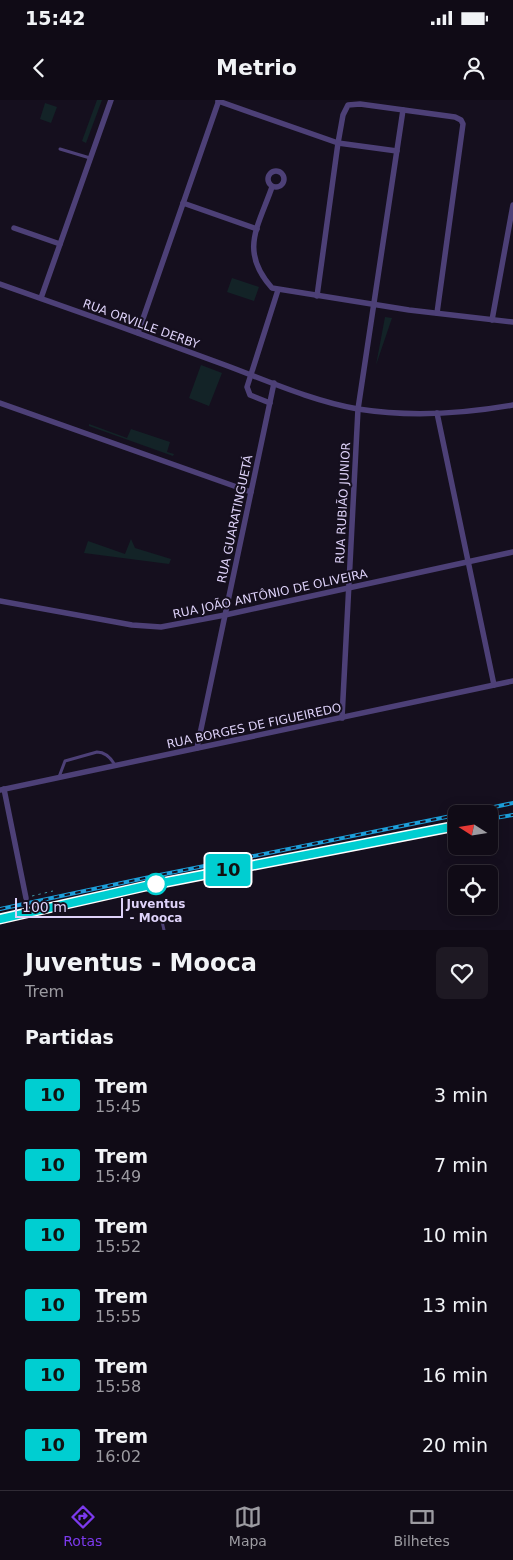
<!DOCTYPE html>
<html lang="pt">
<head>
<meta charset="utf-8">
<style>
	body { margin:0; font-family:"DejaVu Sans",sans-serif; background:#1e1923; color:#f1f3f6; height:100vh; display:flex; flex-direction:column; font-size:19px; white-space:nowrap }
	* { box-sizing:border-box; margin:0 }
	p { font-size:16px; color:#9c9ba1 }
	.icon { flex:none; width:28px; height:28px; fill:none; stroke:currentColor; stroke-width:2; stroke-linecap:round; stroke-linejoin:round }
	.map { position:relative; height:830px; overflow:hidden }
	.panel { display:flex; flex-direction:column; background:#100b16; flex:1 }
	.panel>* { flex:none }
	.badge { padding:0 10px; border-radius:4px; font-size:18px; line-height:32px }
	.needle { width:32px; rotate:282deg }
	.fabs { position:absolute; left:448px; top:705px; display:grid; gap:10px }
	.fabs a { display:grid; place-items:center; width:50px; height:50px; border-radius:8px; background:#100b16; box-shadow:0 2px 12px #0003,0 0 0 1px #302b35; font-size:25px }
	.scale { position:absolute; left:15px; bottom:12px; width:108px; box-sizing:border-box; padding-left:5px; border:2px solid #ded2f9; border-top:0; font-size:14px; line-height:18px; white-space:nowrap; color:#ded2f9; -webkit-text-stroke:4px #150f1e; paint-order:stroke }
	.map>.badge { position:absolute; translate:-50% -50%; box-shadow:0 0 0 2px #fff }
	h2 { padding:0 25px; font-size:19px; line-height:45px }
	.round { display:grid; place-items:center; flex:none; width:52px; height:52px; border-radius:8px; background:#1e1923 }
	.overview { display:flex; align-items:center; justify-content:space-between; height:85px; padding:0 25px }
	h1 { font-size:24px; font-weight:800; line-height:38px }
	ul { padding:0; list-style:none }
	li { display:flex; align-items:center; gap:15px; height:70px; padding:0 25px }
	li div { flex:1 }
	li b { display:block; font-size:19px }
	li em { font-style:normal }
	li .badge { min-width:55px; font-weight:700; text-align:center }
	.status { display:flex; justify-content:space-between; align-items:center; height:35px; padding:0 25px; background:#100b16; direction:ltr }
	.status svg { height:14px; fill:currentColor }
	header { display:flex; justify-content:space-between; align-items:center; height:65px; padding:0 25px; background:#100b16; font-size:22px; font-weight:800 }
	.menu { display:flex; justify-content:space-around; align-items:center; height:70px; border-top:1px solid #302b35; background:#100b16; font-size:14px; color:#9c9ba1 }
	.menu a { display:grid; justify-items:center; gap:2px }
	.menu .current { color:#7c3aed }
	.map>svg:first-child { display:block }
</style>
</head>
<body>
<div class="status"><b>15:42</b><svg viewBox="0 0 49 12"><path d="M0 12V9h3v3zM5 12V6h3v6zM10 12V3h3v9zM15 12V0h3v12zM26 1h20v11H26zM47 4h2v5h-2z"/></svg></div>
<header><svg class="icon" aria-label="back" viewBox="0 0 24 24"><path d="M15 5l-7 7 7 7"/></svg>Metrio<svg class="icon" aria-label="person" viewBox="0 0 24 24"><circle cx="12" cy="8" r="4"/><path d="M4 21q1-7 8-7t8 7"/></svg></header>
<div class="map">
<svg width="513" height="830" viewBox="0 0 513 830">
	<rect width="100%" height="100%" fill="#150f1e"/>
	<g fill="#132327">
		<polygon points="97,0 102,0 86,43 82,41"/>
		<polygon points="45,3 57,7 51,23 40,19"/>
		<polygon points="232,178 259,187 254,201 227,192"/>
		<polygon points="385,217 392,218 376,265"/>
		<polygon points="201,265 222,273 209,306 189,298"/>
		<polygon points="89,324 127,338 131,329 170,342 167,352 174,354 173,356 89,326"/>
		<polygon points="131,439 135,448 171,459 169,464 84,453 88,441 125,454"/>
	</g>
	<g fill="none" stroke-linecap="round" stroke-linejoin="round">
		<polyline stroke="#3c93a2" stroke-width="1" stroke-dasharray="2.5 4" stroke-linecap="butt" points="32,796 53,791"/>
		<g stroke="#4d4077" stroke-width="3">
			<polyline points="60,49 90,58"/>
			<path d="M59,677L65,661L97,652C106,652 111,658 115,665"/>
			<polyline points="161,817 164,830"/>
		</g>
		<g stroke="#4d4077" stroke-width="5.5">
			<polyline points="218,1 338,43 397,51"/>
			<circle cx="276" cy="79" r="8"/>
			<path d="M272,87C258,127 239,151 272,188L409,210L513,222"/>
			<polyline points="183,103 257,129"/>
			<polyline points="14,128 60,144"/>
			<path d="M0,184C75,210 150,237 225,265C268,281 312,301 358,309C409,317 462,314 513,305"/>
			<polyline points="317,196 338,43 343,15 348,5 360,4 455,17 461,20 463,24 437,213"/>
			<polyline points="41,198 111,0"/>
			<polyline points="492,220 513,105"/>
			<polyline points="138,233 219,0"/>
			<polyline points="0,303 251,392"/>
			<polyline points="270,303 250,295 247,287 278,190"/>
			<polyline points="437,313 494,585"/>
			<polyline points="0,501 132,525 161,527 225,515 513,452"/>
			<polyline points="342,618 358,309 403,10"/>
			<polyline points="197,648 274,283"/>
			<polyline points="4,689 26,798"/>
			<polyline points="0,690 513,581"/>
		</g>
		<defs>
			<g id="rail">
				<polyline points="461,714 513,703"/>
				<polyline points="489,719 513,715"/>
				<polyline points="0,809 145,778 456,715"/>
				<polyline points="0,819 146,786 456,726"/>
			</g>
		</defs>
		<use href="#rail" stroke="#1c9fda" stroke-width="4"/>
		<use href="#rail" stroke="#150f1e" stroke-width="2" stroke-dasharray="5.5" stroke-linecap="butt"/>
	</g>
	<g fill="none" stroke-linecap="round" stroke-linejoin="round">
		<defs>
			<polyline id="line" points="0,819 146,786 456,726"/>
		</defs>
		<use href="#line" stroke="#fff" stroke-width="11"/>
		<use href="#line" stroke="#00ced1" stroke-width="8"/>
	</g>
	<circle fill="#fff" stroke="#00ced1" stroke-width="2.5" cx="156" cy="784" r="10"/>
	<g text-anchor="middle" stroke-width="4" stroke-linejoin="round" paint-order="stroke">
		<g font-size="12" fill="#ded2f9" stroke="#150f1e">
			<text transform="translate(141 224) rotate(20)" y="4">RUA ORVILLE DERBY</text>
			<text transform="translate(343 403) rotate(-87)" y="4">RUA RUBIÃO JUNIOR</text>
			<text transform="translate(235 419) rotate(-78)" y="4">RUA GUARATINGUETÁ</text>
			<text transform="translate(270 494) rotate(-12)" y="4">RUA JOÃO ANTÔNIO DE OLIVEIRA</text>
			<text transform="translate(254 626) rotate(-12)" y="4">RUA BORGES DE FIGUEIREDO</text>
		</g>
		<g font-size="12" font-weight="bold" fill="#ded2f9" stroke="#150f1e">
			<text x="156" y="808">Juventus<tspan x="156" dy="14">- Mooca</tspan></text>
		</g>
	</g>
</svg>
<div class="fabs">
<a><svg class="needle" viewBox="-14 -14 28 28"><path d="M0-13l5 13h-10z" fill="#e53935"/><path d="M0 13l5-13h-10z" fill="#9c9ba1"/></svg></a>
<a><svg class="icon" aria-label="locate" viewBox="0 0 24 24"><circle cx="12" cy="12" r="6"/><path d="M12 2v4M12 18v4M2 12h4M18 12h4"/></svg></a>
</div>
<div class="scale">100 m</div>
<b class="badge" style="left:228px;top:770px;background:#00ced1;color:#111">10</b>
</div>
<section class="panel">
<div class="overview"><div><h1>Juventus - Mooca</h1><p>Trem</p></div><a class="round"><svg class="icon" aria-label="heart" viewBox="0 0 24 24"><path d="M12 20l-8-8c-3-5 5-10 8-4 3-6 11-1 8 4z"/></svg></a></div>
<h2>Partidas</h2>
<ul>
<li><span class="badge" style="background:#00ced1;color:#111">10</span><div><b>Trem</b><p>15:45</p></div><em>3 min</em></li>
<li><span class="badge" style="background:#00ced1;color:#111">10</span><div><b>Trem</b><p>15:49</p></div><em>7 min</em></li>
<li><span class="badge" style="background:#00ced1;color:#111">10</span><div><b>Trem</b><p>15:52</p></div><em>10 min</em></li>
<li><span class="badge" style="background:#00ced1;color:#111">10</span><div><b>Trem</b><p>15:55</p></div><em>13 min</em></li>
<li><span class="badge" style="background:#00ced1;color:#111">10</span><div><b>Trem</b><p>15:58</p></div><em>16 min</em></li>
<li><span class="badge" style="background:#00ced1;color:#111">10</span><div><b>Trem</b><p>16:02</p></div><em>20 min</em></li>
</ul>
</section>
<nav class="menu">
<a class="current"><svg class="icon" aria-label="directions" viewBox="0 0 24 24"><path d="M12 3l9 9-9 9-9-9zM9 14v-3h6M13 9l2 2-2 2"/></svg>Rotas</a>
<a><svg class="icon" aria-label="map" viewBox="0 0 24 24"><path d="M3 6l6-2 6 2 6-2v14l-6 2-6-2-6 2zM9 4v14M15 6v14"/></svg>Mapa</a>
<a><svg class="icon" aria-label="tickets" viewBox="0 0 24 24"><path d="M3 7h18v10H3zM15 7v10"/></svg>Bilhetes</a>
</nav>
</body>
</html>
